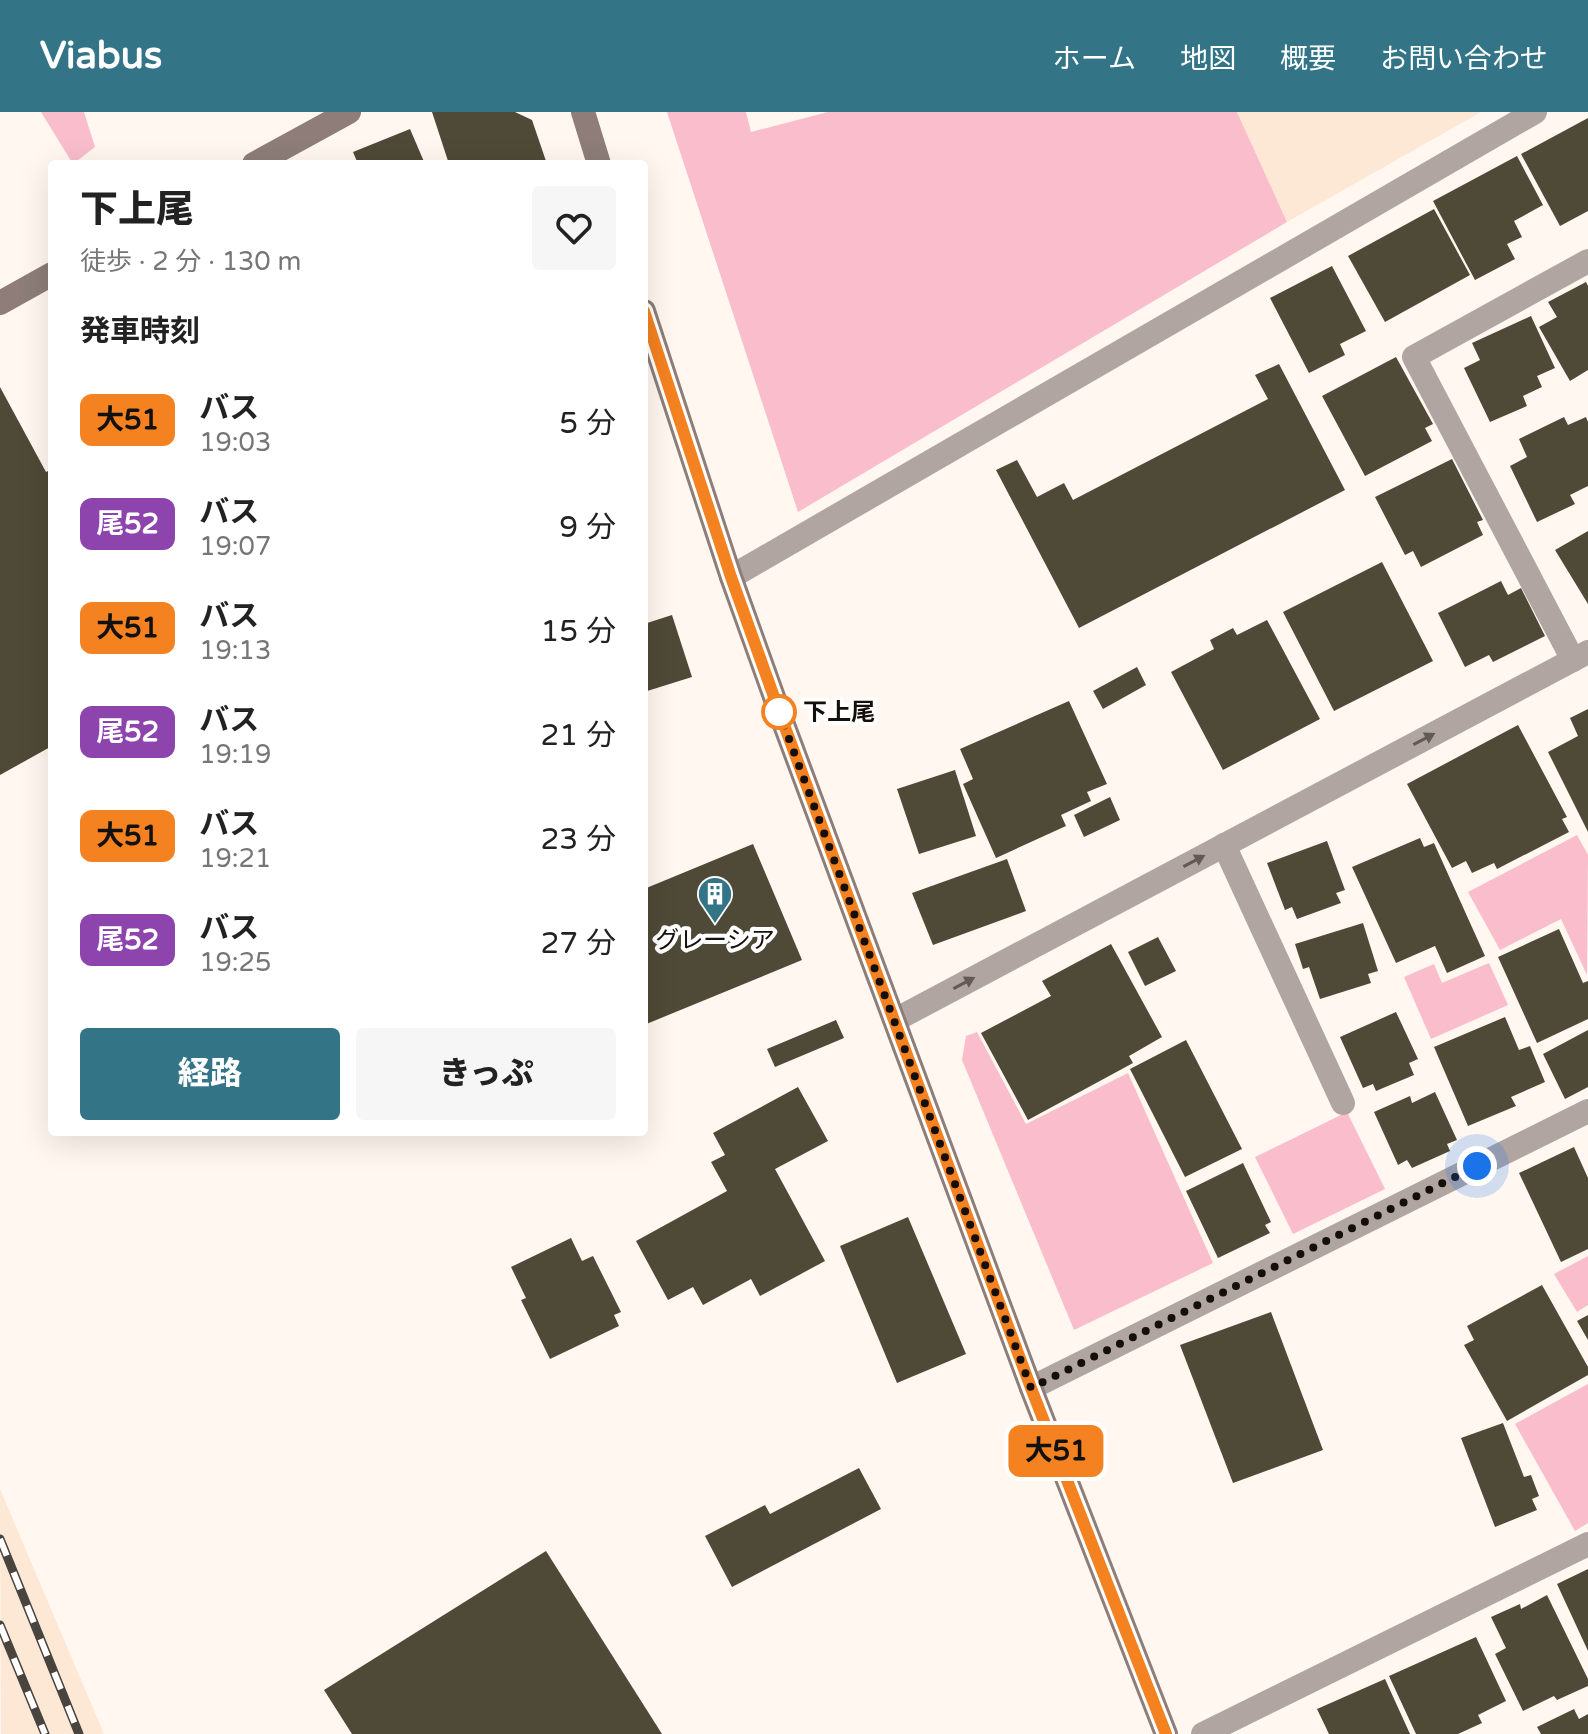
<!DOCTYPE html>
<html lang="ja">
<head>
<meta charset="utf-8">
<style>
	body { margin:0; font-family:"Varela Round","Noto Sans JP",sans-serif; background:#f6f6f6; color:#222; height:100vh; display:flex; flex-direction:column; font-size:30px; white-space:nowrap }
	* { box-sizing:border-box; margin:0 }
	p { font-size:26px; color:#767676 }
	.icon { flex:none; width:44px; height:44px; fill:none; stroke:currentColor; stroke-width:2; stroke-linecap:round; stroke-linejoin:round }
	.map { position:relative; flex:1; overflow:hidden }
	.sheet { position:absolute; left:48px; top:48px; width:600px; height:976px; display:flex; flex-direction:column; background:#fff; border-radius:8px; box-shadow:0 8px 32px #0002 }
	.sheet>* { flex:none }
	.badge { padding:0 16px; border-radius:12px; font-size:28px; line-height:52px }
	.you { position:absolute; width:40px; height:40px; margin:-20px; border:6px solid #fff; border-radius:50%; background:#1a73e8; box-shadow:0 0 0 12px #1a73e833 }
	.map>.badge { position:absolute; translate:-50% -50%; box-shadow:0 0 0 4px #fff }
	h2 { padding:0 32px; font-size:30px; line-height:72px }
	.round { display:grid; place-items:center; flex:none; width:84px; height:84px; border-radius:8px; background:#f6f6f6 }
	.overview { display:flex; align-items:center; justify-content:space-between; height:136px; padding:0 32px }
	h1 { font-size:38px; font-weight:800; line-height:60px }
	.action { display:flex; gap:16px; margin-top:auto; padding:16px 32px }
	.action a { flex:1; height:92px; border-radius:8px; background:#337487; color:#fff; font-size:32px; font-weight:800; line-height:92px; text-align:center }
	.action a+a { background:#f6f6f6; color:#222 }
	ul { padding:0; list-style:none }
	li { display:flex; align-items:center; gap:24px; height:104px; padding:0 32px }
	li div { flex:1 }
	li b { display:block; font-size:30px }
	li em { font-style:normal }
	li .badge { min-width:88px; font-weight:700; text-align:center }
	header { display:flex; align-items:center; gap:48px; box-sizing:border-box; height:112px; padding:0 40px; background:#337487; color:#fff }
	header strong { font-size:38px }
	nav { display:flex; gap:44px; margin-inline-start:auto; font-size:28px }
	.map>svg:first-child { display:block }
</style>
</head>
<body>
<header>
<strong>Viabus</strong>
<nav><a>ホーム</a><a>地図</a><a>概要</a><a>お問い合わせ</a></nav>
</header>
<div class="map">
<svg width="1588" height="1622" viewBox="0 0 1588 1622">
	<rect width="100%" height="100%" fill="#fff7f0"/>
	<g fill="#fce8d5">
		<polygon points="1237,0 1481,0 1287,110"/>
		<polygon points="0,1377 104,1622 1,1622"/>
	</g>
	<g fill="#f9bdcc">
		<polygon points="41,0 84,0 95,35 73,52"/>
		<polygon points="667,0 746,0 751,20 828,0 1237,0 1287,110 798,400"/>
		<polygon points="1577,723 1588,743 1587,863 1561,807 1500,838 1468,780"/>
		<polygon points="1489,851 1508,893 1431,927 1404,865 1434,852 1442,871"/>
		<polygon points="977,920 1026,1012 1128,961 1213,1151 1074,1218 962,948 966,924"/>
		<polygon points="1347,1000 1385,1077 1293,1122 1255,1045"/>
		<polygon points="1588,1144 1588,1193 1577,1200 1554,1162"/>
		<polygon points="1588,1272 1588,1411 1575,1419 1515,1312"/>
	</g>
	<g fill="#4f4a37">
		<polygon points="432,0 515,0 532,8 547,52 449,52"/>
		<polygon points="1588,6 1588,99 1560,114 1521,42"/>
		<polygon points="410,17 425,52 358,52 353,40"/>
		<polygon points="1517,44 1543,93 1514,109 1522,125 1507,132 1515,147 1475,168 1433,89"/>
		<polygon points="1434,97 1470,163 1385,210 1348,144"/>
		<polygon points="1332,154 1366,219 1340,232 1345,243 1309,261 1270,186"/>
		<polygon points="1586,170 1588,174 1588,258 1570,269 1539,215 1557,205 1548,190"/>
		<polygon points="1531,204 1555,256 1537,264 1542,275 1523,284 1527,294 1490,310 1464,256 1480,248 1472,231"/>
		<polygon points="1396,245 1433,312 1425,316 1432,329 1365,364 1322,284"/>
		<polygon points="1279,252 1345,378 1079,516 996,358 1017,348 1037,385 1064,371 1073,388 1268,287 1255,263"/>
		<polygon points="0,275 46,360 52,357 52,634 0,663"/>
		<polygon points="1564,305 1568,313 1586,305 1588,310 1588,374 1570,383 1575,392 1537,410 1510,354 1527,345 1519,327"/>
		<polygon points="1452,347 1483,408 1477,410 1483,423 1421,455 1413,439 1405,443 1375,385"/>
		<polygon points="1588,419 1588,492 1555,438"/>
		<polygon points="1382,450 1433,549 1334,599 1283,500"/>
		<polygon points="1501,469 1508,483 1521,476 1545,524 1493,550 1489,543 1465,555 1438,501"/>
		<polygon points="672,503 692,565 644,580 644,512"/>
		<polygon points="1267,508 1320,607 1223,658 1171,560 1214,537 1210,528 1233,516 1237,523"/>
		<polygon points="1137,555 1146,573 1103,597 1093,579"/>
		<polygon points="1069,589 1107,672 1087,680 1091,689 1061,703 1066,714 996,746 963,672 973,667 960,637"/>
		<polygon points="1588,597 1588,720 1548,640 1578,624 1570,606"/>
		<polygon points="1518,613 1567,705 1562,707 1569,720 1497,757 1494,751 1472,761 1466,749 1452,756 1407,672"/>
		<polygon points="955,658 976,724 919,742 897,677"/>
		<polygon points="1110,685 1120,708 1084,725 1074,703"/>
		<polygon points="1420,726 1424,735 1434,731 1485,844 1447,861 1435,834 1396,851 1352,755"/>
		<polygon points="1327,729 1345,778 1336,781 1341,791 1297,807 1292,795 1285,798 1267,751"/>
		<polygon points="753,732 802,848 644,913 644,777"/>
		<polygon points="1007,747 1026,799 933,833 912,781"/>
		<polygon points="1363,811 1378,859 1368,862 1371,871 1320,887 1309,855 1303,857 1295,832"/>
		<polygon points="1559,817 1583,871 1588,869 1588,907 1537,931 1498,845"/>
		<polygon points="1158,825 1176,859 1145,874 1128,840"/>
		<polygon points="1111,832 1162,925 1129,944 1133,951 1028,1008 981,921 1051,884 1042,869"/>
		<polygon points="1396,900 1418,947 1409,951 1414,963 1376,979 1373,972 1363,976 1340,925"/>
		<polygon points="1505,905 1519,938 1530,934 1545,970 1511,985 1516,994 1468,1014 1434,935"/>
		<polygon points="836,908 844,926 775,955 767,937"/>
		<polygon points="1588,918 1588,975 1565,987 1543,942"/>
		<polygon points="1186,928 1242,1037 1185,1065 1130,957"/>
		<polygon points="798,975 828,1029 775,1057 825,1149 760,1184 751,1167 703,1193 693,1175 668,1188 636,1129 727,1079 711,1050 725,1043 713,1021"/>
		<polygon points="1435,980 1457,1028 1447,1032 1450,1039 1412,1056 1407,1048 1398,1053 1374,1000 1410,984 1412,991"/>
		<polygon points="1574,1035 1588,1066 1588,1137 1561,1150 1519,1061"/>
		<polygon points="1243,1051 1271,1110 1265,1113 1270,1121 1218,1146 1186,1079"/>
		<polygon points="908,1105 966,1242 897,1271 840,1134"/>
		<polygon points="571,1126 582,1149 593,1144 621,1200 614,1203 619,1214 550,1247 521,1188 526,1186 511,1155"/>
		<polygon points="1542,1173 1588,1255 1588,1263 1507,1309 1464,1233 1474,1228 1467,1214"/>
		<polygon points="1271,1200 1323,1338 1233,1371 1180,1233"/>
		<polygon points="1588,1203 1588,1228 1577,1209"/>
		<polygon points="1503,1311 1524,1365 1531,1363 1539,1384 1532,1387 1537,1398 1495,1415 1461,1326"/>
		<polygon points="859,1356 881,1397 732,1475 705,1424 765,1393 770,1402"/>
		<polygon points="546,1439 662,1622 352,1622 324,1578"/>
		<polygon points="1588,1457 1588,1539 1557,1472"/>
		<polygon points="1547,1483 1588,1567 1588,1574 1557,1588 1554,1584 1523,1599 1495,1542 1506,1536 1491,1505 1520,1492 1521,1497"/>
		<polygon points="1476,1525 1506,1589 1478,1603 1482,1611 1458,1622 1416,1622 1389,1564"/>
		<polygon points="1385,1567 1410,1622 1329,1622 1317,1597"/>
		<polygon points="1574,1597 1579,1607 1588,1602 1588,1622 1541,1622 1537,1615"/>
	</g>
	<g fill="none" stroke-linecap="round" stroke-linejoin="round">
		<g stroke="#b1a5a2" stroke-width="24">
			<polyline points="731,465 1535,0"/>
			<polyline points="1224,733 1343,991"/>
		</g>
		<g stroke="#b1a5a2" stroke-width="24">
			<polyline points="1573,548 1414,245 1588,149"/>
			<polyline points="895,908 1588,540"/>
			<polyline points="1031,1276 1588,999"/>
			<polyline points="1203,1622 1588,1432"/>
		</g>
		<g stroke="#8e7d79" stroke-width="24">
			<polyline points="583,0 599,52"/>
			<polyline points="254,52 349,0"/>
			<polyline points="0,191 52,162"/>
			<polyline points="644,199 731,465 783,610 1031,1276 1166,1622"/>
		</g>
		<defs>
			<g id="rail">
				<polyline points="0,1427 79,1622"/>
				<polyline points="0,1513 45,1622"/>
			</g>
		</defs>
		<use href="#rail" stroke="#4a443e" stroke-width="9"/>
		<use href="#rail" stroke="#fff" stroke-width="6" stroke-dasharray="18" stroke-linecap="butt"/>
	</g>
	<defs><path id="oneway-solid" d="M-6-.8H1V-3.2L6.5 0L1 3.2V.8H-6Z" transform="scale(2)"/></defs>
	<g fill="#635a56">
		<use href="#oneway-solid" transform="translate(1424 627) rotate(-28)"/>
		<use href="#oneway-solid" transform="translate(1194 749) rotate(-28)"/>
		<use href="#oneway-solid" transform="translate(964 871) rotate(-28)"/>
	</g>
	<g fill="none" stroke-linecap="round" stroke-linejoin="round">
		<defs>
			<polyline id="line" points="644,199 731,465 783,610 1031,1276 1166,1622"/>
		</defs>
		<use href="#line" stroke="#fff" stroke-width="18"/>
		<use href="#line" stroke="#f58220" stroke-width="12"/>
		<polyline stroke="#150f09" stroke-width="8" stroke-dasharray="0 14.4" points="779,600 1031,1276 1477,1054"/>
	</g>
	<defs>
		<symbol id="building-pin" viewBox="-11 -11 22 30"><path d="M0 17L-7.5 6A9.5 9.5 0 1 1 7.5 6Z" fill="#337487" stroke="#fff"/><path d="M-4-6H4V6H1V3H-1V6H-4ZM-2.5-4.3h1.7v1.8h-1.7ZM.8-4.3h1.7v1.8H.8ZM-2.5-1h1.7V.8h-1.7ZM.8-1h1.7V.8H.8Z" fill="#fff"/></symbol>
	</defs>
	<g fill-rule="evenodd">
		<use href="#building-pin" x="695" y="762" width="40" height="54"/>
	</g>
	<circle fill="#fff" stroke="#f58220" stroke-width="4" cx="779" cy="600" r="16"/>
	<g text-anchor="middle" stroke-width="8" stroke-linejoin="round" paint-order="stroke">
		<g font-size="24" font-weight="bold" fill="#150f09" stroke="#fff" text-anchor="start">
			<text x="803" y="608">下上尾</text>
		</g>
		<g font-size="24" fill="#150f09" stroke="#fff">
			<text x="715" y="836">グレーシア</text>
		</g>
	</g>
</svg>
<div class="you" style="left:1477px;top:1054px"></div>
<b class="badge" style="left:1056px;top:1339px;background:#f58220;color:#111">大51</b>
<section class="sheet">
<div class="overview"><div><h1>下上尾</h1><p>徒歩 · 2 分 · 130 m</p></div><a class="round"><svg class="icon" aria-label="heart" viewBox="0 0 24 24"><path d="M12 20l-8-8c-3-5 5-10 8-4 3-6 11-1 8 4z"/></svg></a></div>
<h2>発車時刻</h2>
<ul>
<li><span class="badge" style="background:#f58220;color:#111">大51</span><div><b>バス</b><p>19:03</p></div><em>5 分</em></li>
<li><span class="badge" style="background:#8e44ad;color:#fff">尾52</span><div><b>バス</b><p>19:07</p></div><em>9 分</em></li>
<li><span class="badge" style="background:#f58220;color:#111">大51</span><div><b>バス</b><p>19:13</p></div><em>15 分</em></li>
<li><span class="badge" style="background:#8e44ad;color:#fff">尾52</span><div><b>バス</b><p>19:19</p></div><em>21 分</em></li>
<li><span class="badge" style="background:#f58220;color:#111">大51</span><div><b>バス</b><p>19:21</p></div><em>23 分</em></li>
<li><span class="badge" style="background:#8e44ad;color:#fff">尾52</span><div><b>バス</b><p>19:25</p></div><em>27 分</em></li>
</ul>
<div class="action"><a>経路</a><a>きっぷ</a></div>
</section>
</div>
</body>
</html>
